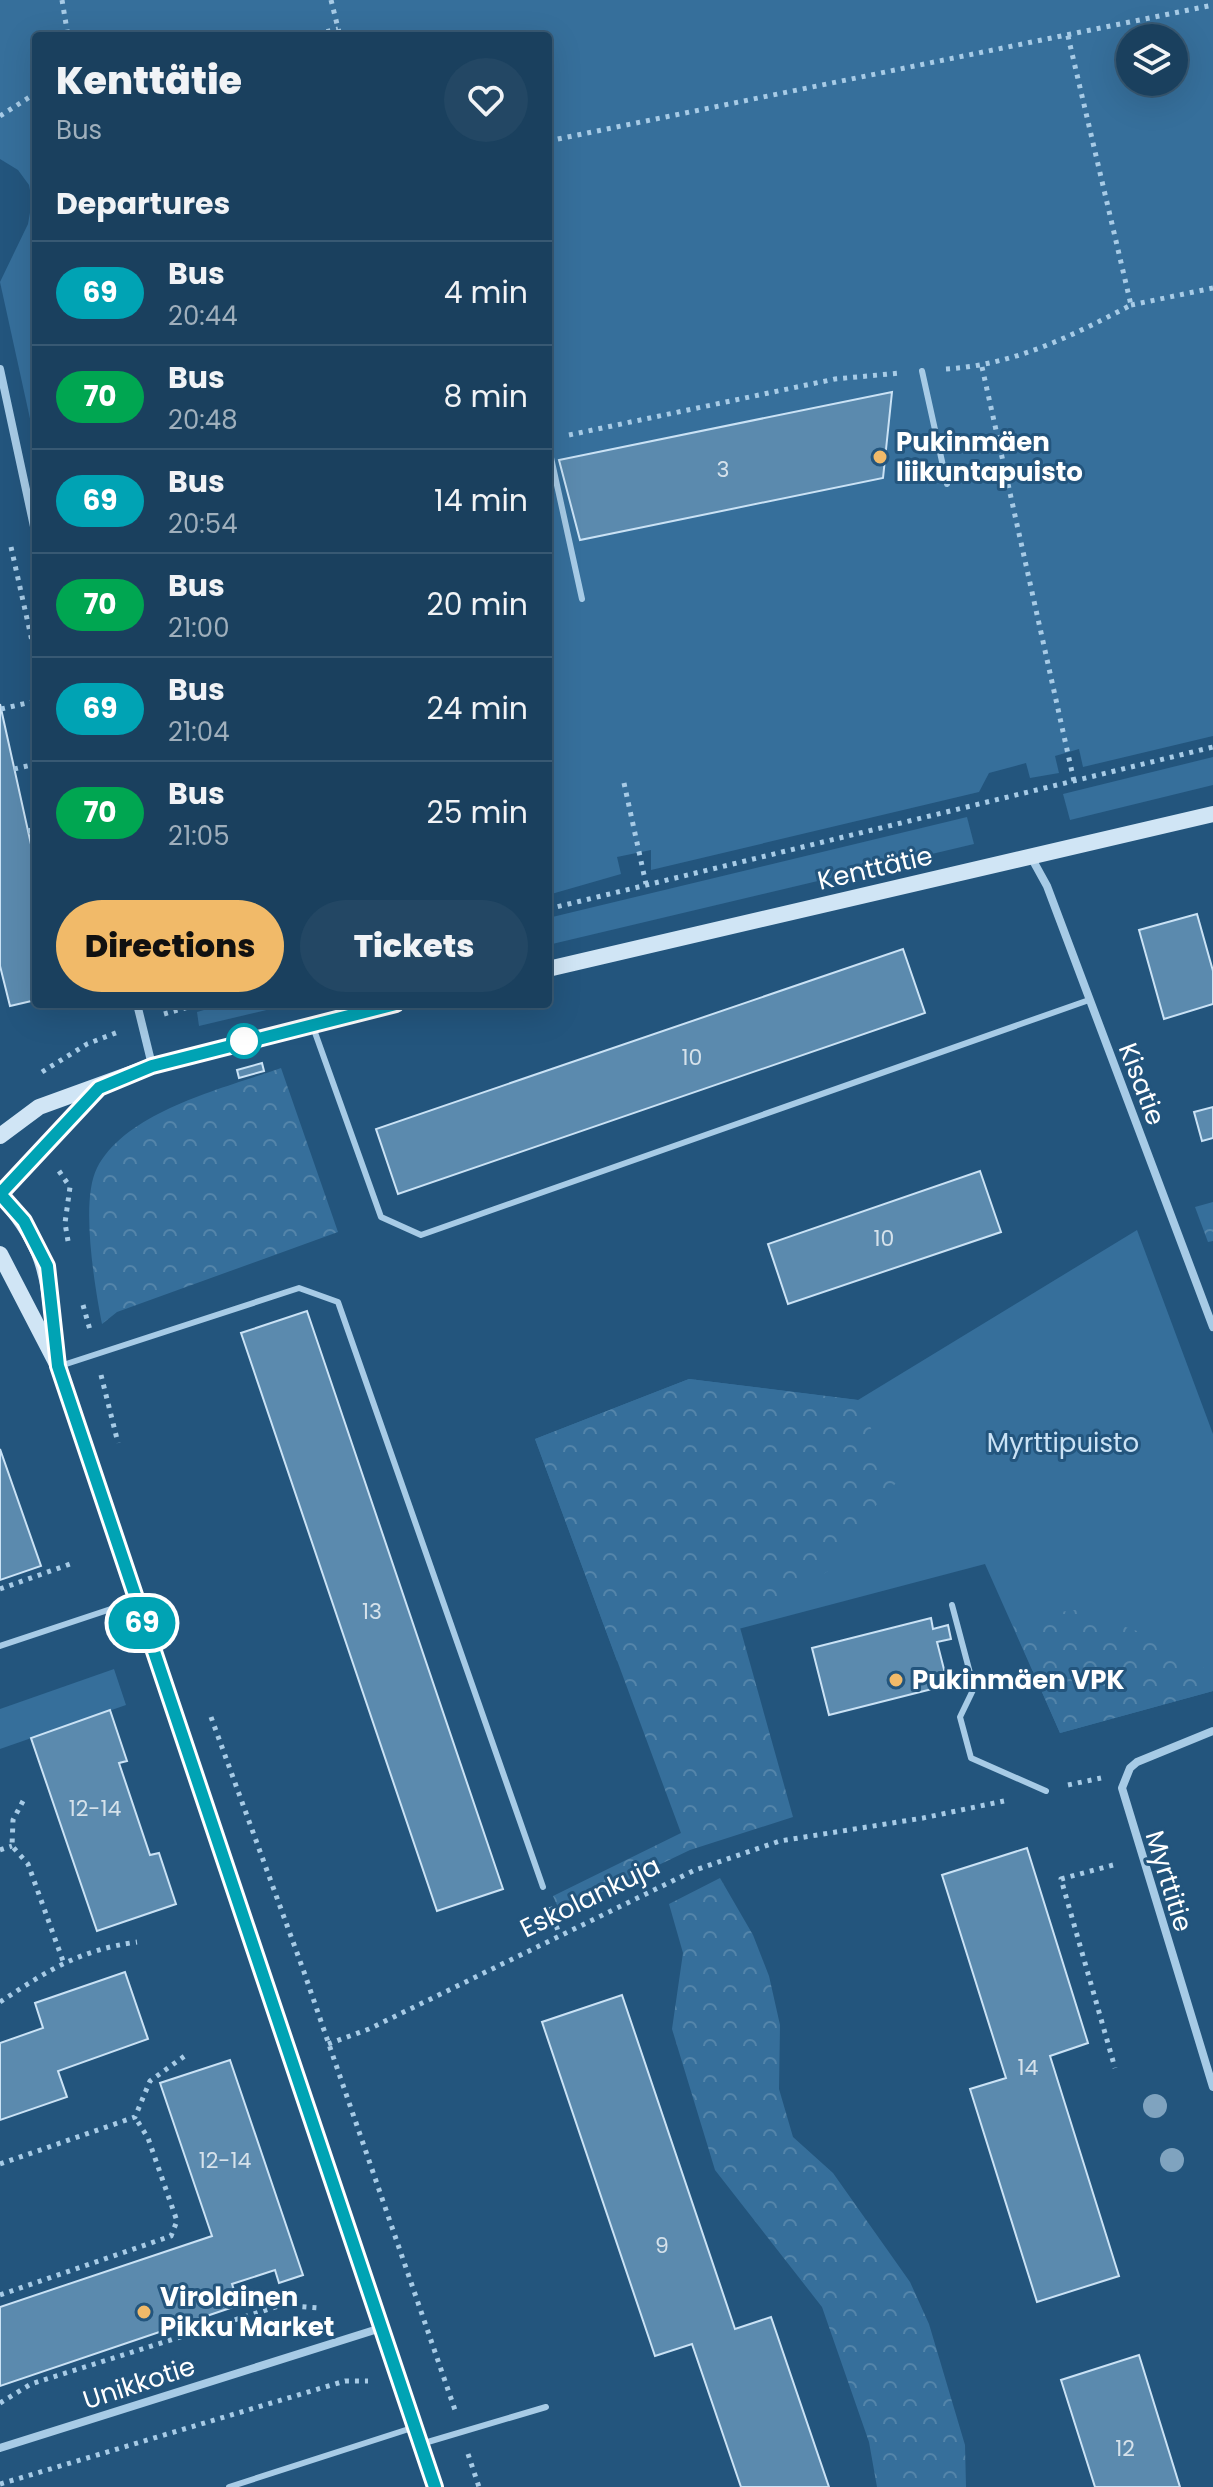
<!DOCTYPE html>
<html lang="en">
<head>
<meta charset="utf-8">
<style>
	body { margin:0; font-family:Poppins,sans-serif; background:#234764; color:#f1f3f6; height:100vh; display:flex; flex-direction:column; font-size:30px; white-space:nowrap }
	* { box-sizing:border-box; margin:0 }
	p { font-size:26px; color:#9fafbc }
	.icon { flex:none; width:44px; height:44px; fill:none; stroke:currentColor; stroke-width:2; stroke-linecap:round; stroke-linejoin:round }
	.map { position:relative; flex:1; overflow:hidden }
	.drawer { position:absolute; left:32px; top:32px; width:520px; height:976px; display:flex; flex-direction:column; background:#1a405e; border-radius:8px; box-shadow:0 8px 32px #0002,0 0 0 2px #385973 }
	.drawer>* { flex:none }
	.badge { padding:0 16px; border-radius:26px; font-size:28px; line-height:52px }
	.fabs { position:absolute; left:1116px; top:24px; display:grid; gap:16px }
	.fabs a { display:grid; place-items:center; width:72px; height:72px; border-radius:50%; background:#1a405e; box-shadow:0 8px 32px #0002,0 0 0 2px #385973; font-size:40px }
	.map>.badge { position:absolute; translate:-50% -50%; box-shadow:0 0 0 4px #fff }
	h2 { padding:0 24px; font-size:30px; line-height:72px }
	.round { display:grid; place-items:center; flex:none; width:84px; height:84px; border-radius:42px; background:#234764 }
	.headline { display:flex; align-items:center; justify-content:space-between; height:136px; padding:0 24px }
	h1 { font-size:38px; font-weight:800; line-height:60px }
	.cta { display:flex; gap:16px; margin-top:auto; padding:16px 24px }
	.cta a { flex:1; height:92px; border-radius:48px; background:#f1ba69; color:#111; font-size:32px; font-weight:800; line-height:92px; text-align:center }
	.cta a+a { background:#234764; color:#f1f3f6 }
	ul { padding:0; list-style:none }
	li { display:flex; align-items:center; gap:24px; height:104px; padding:0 24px; border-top:2px solid #385973 }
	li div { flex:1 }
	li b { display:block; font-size:30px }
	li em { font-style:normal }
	li .badge { min-width:88px; font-weight:700; text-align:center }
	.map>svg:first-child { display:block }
</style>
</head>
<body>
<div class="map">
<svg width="1213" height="2487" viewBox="0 0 1213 2487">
	<defs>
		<pattern id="forest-crowns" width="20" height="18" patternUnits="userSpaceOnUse" patternTransform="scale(2)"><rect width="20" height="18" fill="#366f9b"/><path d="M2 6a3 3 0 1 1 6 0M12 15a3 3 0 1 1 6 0" fill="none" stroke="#5485aa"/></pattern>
	</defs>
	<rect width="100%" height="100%" fill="#23557d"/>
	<g fill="#366f9b" fill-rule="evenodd">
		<path d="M0,0H1213V736L1083,767L1079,749L1055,756L1059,773L1030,778L1026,763L989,773L979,792L651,870V850L617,857L621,874L548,895V36H36V446L0,282L28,224L32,201L29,185L18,170L0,159ZM1130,38H1174V82H1130Z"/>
		<polygon points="1213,757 1213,785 1070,820 1063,794"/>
		<polygon points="967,817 974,844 548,945 548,918"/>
		<polygon points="225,1004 292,1004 199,1026 197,1012"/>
		<polygon points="1137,1230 1213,1434 1213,1691 1060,1733 985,1564 617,1661 535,1439 689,1379 858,1400"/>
		<polygon points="114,1669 126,1705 0,1749 0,1709"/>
	</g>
	<g fill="url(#forest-crowns)">
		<path d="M281,1068L338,1232L117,1312L102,1324C95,1288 80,1201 97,1168C126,1111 225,1088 281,1068Z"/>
		<polygon points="1213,1202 1213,1241 1208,1242 1195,1207"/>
		<polygon points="689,1379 858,1400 896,1483 841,1545 832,1568 772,1611 739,1624 793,1817 690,1850 560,1912 553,1896 681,1833 535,1439"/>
		<polygon points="1075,1610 1155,1637 1213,1674 1213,1691 1060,1733 1008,1614 1029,1616"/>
		<polygon points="720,1878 753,1935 769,1976 780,2025 779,2089 793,2137 833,2173 910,2282 929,2324 965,2445 966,2487 877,2487 869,2442 822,2307 715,2170 672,2029 683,1953 669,1904"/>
	</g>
	<g fill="#5b8aae" stroke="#cae2f5" stroke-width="2">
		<polygon points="892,392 883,478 580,540 559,460"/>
		<polygon points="0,704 36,867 36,1000 10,1006 0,966"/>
		<polygon points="1197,914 1213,971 1213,1004 1164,1019 1139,930"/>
		<polygon points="903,949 925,1013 398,1194 376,1129"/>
		<polygon points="262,1063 264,1071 239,1078 237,1070"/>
		<polygon points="1213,1107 1213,1138 1202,1141 1194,1112"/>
		<polygon points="980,1171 1001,1232 788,1304 768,1244"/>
		<polygon points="307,1311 503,1889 437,1911 241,1333"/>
		<polygon points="0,1449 41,1566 0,1580"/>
		<polygon points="931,1618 933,1629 948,1625 951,1639 937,1642 948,1685 829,1715 812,1648"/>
		<polygon points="110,1710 127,1761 119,1763 150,1855 159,1853 176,1904 97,1931 31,1738"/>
		<polygon points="1027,1848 1088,2043 1050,2056 1119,2276 1037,2302 970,2089 1006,2078 942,1875"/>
		<polygon points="125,1972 148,2039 58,2071 67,2097 0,2120 0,2043 43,2028 35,2003"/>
		<polygon points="622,1995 735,2329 771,2317 829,2487 741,2487 692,2344 655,2356 542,2022"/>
		<polygon points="230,2060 303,2275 279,2283 275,2270 232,2284 239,2305 0,2386 0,2307 212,2236 160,2083"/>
		<polygon points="1139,2355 1180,2487 1095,2487 1061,2380"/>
	</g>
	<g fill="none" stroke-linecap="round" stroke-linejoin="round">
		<g stroke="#a7cbe6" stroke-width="5" stroke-dasharray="4 6" stroke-linecap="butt">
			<polyline points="62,0 68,36"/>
			<polyline points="331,0 340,36"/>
			<polyline points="307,36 338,29"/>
			<polyline points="0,116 36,93"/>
			<polyline points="548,141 1213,5"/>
			<polyline points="1131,305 1213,288"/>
			<polyline points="982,367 1074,781"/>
			<path d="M946,369C1014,365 1072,336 1131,305L1067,32"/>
			<polyline points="569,435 835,379 900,373"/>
			<polyline points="11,547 36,659"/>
			<polyline points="1,709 36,701"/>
			<polyline points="14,769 36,764"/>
			<polyline points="624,783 646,884"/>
			<polyline points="28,831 36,829"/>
			<polyline points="548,909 1213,747"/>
			<polyline points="164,1014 199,1004"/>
			<polyline points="42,1072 87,1044 118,1032"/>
			<polyline points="59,1171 70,1187 65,1223 68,1241"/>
			<polyline points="83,1305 90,1330"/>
			<polyline points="101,1375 118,1443"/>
			<polyline points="0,1589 73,1563"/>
			<polyline points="211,1717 304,1972 455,2410"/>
			<polyline points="1068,1785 1101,1778"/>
			<polyline points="23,1801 13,1820 12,1846 28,1864 63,1961"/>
			<polyline points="0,1850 12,1846"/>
			<polyline points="1113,1865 1061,1879 1115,2068"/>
			<polyline points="550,1907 559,1934"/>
			<path d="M0,2002C47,1971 79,1950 137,1942"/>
			<polyline points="328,2044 369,2029 695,1870 780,1841 923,1818 1004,1801"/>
			<polyline points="0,2164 135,2117 150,2081 186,2055"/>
			<polyline points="0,2295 171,2236 177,2221 148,2138 135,2117"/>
			<polyline points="0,2403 31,2384 282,2305 319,2308"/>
			<polyline points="468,2454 479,2487"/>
			<polyline points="0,2484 345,2381 368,2381"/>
		</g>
		<g stroke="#a7cbe6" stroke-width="6">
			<polyline points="922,371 947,484"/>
			<polyline points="548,444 582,599"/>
			<polyline points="313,1027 381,1217 421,1235 1089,1000"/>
			<polyline points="60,1366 299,1288 338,1302 543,1887"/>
			<polyline points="952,1605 974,1688 960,1717 971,1758 1046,1791"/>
			<polyline points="0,1646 135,1601"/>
			<polyline points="421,2444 546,2407"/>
			<polyline points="229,2487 412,2428"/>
		</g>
		<g stroke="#a7cbe6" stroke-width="8">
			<polyline points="0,369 36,536"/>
			<polyline points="1031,857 1047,886 1213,1327"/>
			<polyline points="137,1004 152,1065"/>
			<polyline points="1213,1731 1137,1762 1130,1768 1122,1788 1213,2087"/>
			<polyline points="0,2448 381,2328"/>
		</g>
		<g stroke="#d0e5f5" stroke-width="16">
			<polyline points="548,969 1213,814"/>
			<polyline points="0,1136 39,1107 152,1066 396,1004"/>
			<path d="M0,1194C51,1251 48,1281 56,1353"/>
			<polyline points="0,1194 98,1089"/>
			<polyline points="0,1254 58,1366 435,2487"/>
		</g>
	</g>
	<g fill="#7fa3bf">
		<circle cx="1155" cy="2106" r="12"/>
		<circle cx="1172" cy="2160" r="12"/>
	</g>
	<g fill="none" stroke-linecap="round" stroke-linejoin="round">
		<defs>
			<polyline id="line" points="396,1004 152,1066 99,1088 0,1194 24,1221 47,1266 58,1366 435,2487"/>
		</defs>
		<use href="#line" stroke="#fff" stroke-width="18"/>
		<use href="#line" stroke="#00a3b4" stroke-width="12"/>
	</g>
	<g fill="#f1ba69" stroke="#23557d" stroke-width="3">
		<circle cx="880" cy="457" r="8"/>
		<circle cx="896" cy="1680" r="8"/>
		<circle cx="144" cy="2312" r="8"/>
	</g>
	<circle fill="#fff" stroke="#00a3b4" stroke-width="4" cx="244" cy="1041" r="16"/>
	<g text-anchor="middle" stroke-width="6" stroke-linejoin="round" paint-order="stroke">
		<g font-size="22" fill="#d6e2eb">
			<text x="723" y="477">3</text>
			<text x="692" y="1065">10</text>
			<text x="884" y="1246">10</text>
			<text x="372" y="1619">13</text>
			<text x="95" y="1816">12-14</text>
			<text x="1028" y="2075">14</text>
			<text x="225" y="2168">12-14</text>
			<text x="662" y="2253">9</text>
			<text x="1125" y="2456">12</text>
		</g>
		<g font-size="26" font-weight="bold" fill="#fff" stroke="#23557d" text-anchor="start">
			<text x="896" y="451">Pukinmäen<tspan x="896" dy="30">liikuntapuisto</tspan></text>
			<text x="912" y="1689">Pukinmäen VPK</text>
			<text x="160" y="2306">Virolainen<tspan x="160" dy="30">Pikku Market</tspan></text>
		</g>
		<g font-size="26" fill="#fff" stroke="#23557d">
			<text transform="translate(875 868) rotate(-13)" y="9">Kenttätie</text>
			<text transform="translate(1142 1084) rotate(69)" y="9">Kisatie</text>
			<text transform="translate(1169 1881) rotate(73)" y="9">Myrttitie</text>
			<text transform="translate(590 1897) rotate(-26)" y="9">Eskolankuja</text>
			<text transform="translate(139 2383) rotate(-18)" y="9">Unikkotie</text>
		</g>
		<g font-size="26" fill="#cae2f5" stroke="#23557d">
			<text x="1063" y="1452">Myrttipuisto</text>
		</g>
	</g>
</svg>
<div class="fabs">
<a><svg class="icon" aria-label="layers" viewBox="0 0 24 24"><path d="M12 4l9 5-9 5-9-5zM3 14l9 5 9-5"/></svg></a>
</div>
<b class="badge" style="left:142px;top:1623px;background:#00a3b4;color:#fff">69</b>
<section class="drawer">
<div class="headline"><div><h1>Kenttätie</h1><p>Bus</p></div><a class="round"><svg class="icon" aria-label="heart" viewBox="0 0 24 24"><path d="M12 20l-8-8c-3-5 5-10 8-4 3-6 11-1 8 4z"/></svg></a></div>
<h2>Departures</h2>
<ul>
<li><span class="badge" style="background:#00a3b4;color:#fff">69</span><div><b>Bus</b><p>20:44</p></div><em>4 min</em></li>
<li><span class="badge" style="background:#00a651;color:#fff">70</span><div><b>Bus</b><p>20:48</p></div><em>8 min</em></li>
<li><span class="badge" style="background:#00a3b4;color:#fff">69</span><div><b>Bus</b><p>20:54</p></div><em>14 min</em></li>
<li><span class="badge" style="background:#00a651;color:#fff">70</span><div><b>Bus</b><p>21:00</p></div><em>20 min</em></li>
<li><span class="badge" style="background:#00a3b4;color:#fff">69</span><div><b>Bus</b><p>21:04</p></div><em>24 min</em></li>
<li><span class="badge" style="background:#00a651;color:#fff">70</span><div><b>Bus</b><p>21:05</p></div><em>25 min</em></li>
</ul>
<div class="cta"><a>Directions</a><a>Tickets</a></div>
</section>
</div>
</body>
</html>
